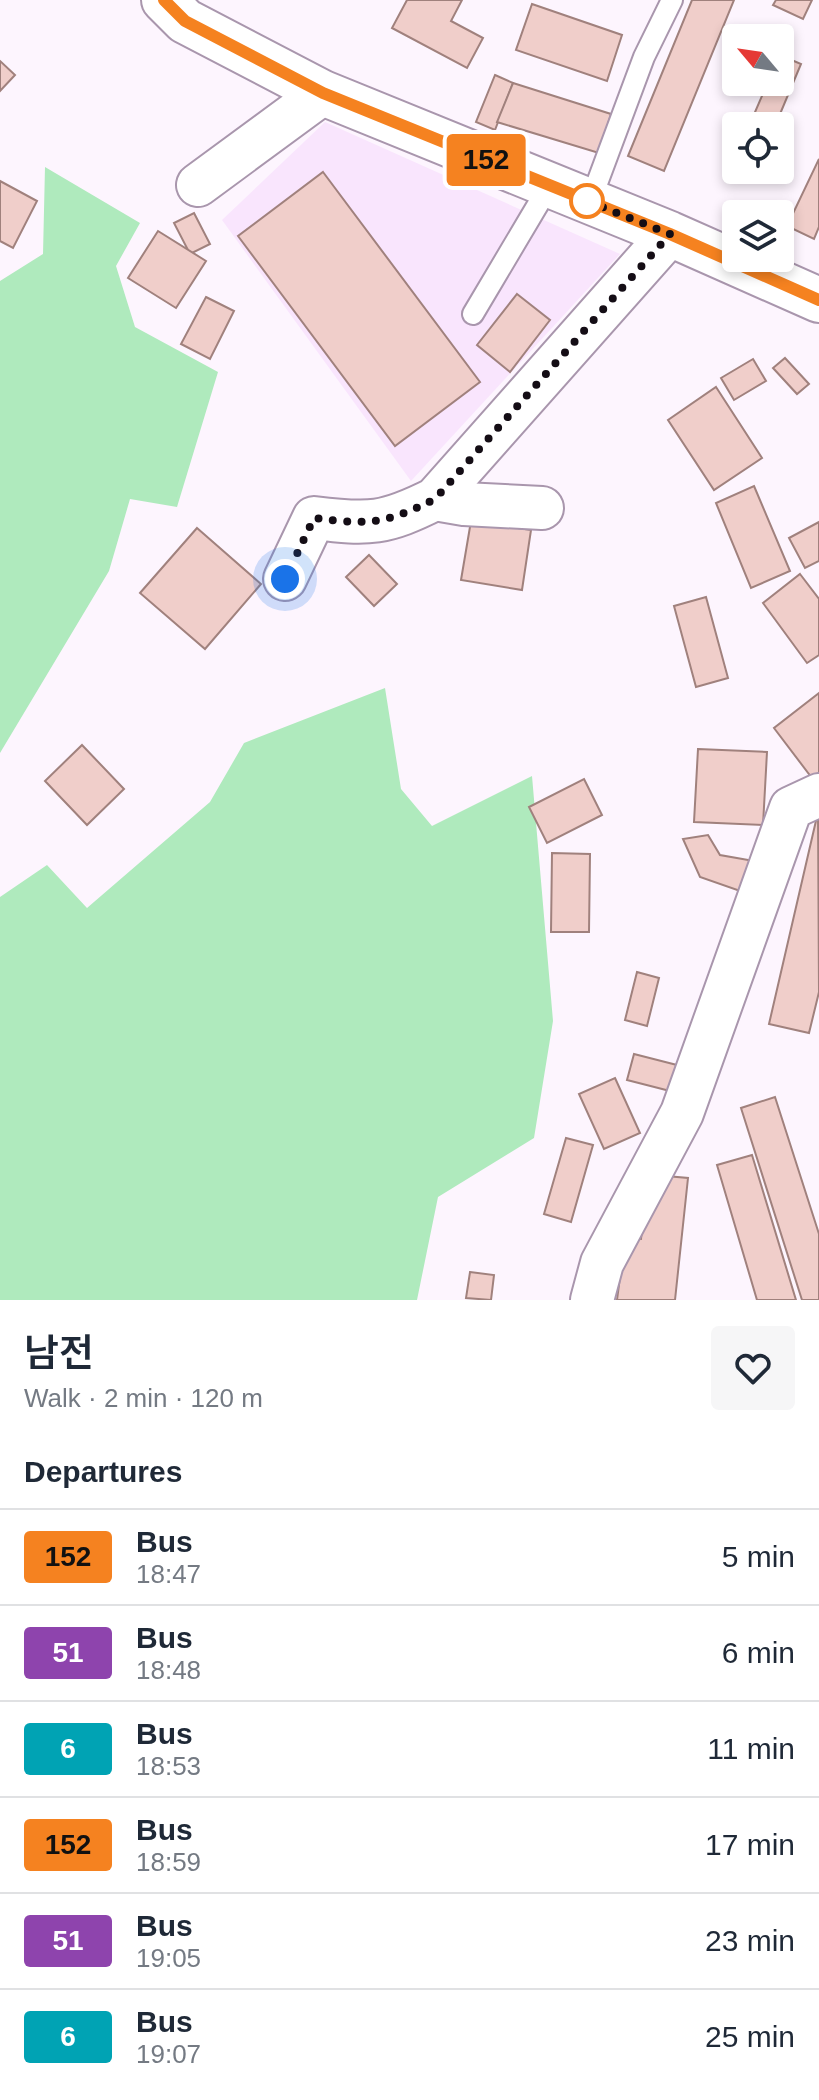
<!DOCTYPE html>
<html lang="en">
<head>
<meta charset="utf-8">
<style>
	body { margin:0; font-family:Helvetica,"Noto Sans KR",sans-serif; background:#f6f6f7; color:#1f2937; height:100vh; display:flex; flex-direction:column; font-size:30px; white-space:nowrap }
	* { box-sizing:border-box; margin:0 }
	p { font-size:26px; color:#747a83 }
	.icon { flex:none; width:44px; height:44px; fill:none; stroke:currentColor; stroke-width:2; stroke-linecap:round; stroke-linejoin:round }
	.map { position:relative; height:1300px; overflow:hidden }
	.sheet { display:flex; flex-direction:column; background:#fff; flex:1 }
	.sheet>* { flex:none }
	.badge { padding:0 16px; border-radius:6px; font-size:28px; line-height:52px }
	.needle { width:52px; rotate:299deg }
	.tools { position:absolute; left:722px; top:24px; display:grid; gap:16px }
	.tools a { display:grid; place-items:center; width:72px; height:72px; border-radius:8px; background:#fff; box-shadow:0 4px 12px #0003; font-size:40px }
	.you { position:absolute; width:40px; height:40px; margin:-20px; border:6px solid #fff; border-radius:50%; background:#1a73e8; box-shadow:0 0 0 12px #1a73e833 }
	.map>.badge { position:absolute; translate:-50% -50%; box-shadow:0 0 0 4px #fff }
	h2 { padding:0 24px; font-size:30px; line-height:72px }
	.round { display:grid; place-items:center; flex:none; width:84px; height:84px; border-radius:8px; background:#f6f6f7 }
	.head { display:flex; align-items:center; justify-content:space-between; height:136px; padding:0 24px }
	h1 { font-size:38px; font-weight:600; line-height:60px }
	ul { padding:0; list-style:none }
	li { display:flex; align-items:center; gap:24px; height:96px; padding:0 24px; border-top:2px solid #e0e1e3 }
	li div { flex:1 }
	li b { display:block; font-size:30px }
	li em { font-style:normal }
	li .badge { min-width:88px; font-weight:700; text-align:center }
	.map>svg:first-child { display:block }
</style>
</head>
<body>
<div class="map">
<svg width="819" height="1300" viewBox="0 0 819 1300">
	<rect width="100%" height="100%" fill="#fdf5fe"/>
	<polygon fill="#f9e5fd" points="325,122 620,254 411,481 222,220"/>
	<g fill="#afeabd">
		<polygon points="45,167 140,223 116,266 135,327 218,372 177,507 130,499 109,571 0,753 0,281 43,254"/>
		<polygon points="385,688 401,789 432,826 532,776 553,1021 534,1138 438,1197 417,1300 0,1300 0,897 47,865 87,908 210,802 244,743"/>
	</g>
	<g fill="#f0ceca" stroke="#a0817d" stroke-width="2">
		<polygon points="407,0 462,0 451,21 483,38 467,68 392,28"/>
		<polygon points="692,0 734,0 664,171 628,156"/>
		<polygon points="776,0 812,0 803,19 773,5"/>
		<polygon points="532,4 622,35 607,81 516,50"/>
		<polygon points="780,55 801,64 775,126 749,126 768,82 780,82"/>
		<polygon points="0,61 15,75 0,91"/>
		<polygon points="495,75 513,83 495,130 476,122"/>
		<polygon points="513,83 611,114 599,153 497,122"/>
		<polygon points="819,159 819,227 814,239 787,226"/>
		<polygon points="323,172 480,382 395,446 238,236"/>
		<polygon points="0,181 37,201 13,248 0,241"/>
		<polygon points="194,213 210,244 190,254 174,223"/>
		<polygon points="158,231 206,261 176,308 128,278"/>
		<polygon points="517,294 550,320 510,372 477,345"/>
		<polygon points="206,297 234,311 210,359 181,344"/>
		<polygon points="785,358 809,384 797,394 773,368"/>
		<polygon points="753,359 766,381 734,400 721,378"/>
		<polygon points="716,387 762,458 714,490 668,420"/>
		<polygon points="754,486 790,571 751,588 716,503"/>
		<polygon points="471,521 531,530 522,590 461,580"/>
		<polygon points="819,522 819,561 805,568 789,538"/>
		<polygon points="197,528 261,584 205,649 140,593"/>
		<polygon points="369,555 397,584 374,606 346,577"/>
		<polygon points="800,574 819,599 819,655 807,663 763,603"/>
		<polygon points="706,597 728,678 696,687 674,606"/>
		<polygon points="819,693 819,785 818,786 774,728"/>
		<polygon points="82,745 124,789 87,825 45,781"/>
		<polygon points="698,749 767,752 763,825 694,822"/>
		<polygon points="584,779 602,815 547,843 529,807"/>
		<polygon points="818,812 819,992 809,1033 769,1024"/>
		<polygon points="708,835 720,855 754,861 743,892 700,877 683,839"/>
		<polygon points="552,853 590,854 589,932 551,932"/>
		<polygon points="637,972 659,978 647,1026 625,1020"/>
		<polygon points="634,1054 677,1065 670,1091 627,1080"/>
		<polygon points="615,1078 640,1133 604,1149 579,1094"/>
		<polygon points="775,1097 819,1234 819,1300 802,1300 741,1108"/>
		<polygon points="566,1138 593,1145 571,1222 544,1214"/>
		<polygon points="752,1155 796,1300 757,1300 717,1165"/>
		<polygon points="666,1176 688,1178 675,1300 617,1300 625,1238 641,1239 645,1206"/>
		<polygon points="470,1272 494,1275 491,1300 466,1298"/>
	</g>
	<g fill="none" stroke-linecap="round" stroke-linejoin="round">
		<defs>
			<g id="lane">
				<polyline points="590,202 644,57 672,0"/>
				<polyline points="473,314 549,186"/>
			</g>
			<g id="street">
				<polyline points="198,185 323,93"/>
				<polyline points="435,499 464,504 542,508"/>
				<path d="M285,579L314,518C370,525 385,524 435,499L670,234"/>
				<polyline points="592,1300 602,1263 682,1113 791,808 819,795"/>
			</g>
			<polyline id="secondary" points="164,0 185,21 323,93 670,234 819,300"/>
		</defs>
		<use href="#lane" stroke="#a996ad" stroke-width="24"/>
		<use href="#street" stroke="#a996ad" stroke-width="46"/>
		<use href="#secondary" stroke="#a996ad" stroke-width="48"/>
		<use href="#lane" stroke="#fff" stroke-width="20"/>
		<use href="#street" stroke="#fff" stroke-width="42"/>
		<use href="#secondary" stroke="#fff" stroke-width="44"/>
	</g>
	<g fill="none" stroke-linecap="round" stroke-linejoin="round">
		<defs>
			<polyline id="line" points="164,0 185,21 323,93 670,234 819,300"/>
		</defs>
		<use href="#line" stroke="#fff" stroke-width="18"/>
		<use href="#line" stroke="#f58220" stroke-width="12"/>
		<path stroke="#140d15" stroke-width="8" stroke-dasharray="0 14.4" d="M285,579L314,518C370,525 385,524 435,499L670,234L587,201"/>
	</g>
	<circle fill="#fff" stroke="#f58220" stroke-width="4" cx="587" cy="201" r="16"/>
</svg>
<div class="tools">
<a><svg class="needle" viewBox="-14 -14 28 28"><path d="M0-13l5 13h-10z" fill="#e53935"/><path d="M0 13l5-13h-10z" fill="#747a83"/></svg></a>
<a><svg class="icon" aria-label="locate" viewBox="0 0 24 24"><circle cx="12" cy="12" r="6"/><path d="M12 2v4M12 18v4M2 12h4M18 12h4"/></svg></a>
<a><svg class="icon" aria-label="layers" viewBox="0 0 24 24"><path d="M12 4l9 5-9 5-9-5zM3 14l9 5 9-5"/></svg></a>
</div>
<div class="you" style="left:285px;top:579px"></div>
<b class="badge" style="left:486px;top:160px;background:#f58220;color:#111">152</b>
</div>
<section class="sheet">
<div class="head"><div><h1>남전</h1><p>Walk · 2 min · 120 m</p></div><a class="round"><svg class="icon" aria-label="heart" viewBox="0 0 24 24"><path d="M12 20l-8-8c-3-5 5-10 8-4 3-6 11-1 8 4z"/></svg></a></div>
<h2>Departures</h2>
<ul>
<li><span class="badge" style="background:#f58220;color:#111">152</span><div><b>Bus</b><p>18:47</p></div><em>5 min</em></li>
<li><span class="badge" style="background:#8e44ad;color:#fff">51</span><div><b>Bus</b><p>18:48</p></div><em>6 min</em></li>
<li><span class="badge" style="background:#00a3b4;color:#fff">6</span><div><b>Bus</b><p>18:53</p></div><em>11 min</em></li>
<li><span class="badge" style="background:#f58220;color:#111">152</span><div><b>Bus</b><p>18:59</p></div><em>17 min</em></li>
<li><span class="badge" style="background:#8e44ad;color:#fff">51</span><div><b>Bus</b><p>19:05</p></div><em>23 min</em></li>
<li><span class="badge" style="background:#00a3b4;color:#fff">6</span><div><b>Bus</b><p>19:07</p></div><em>25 min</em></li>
</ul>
</section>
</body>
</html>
